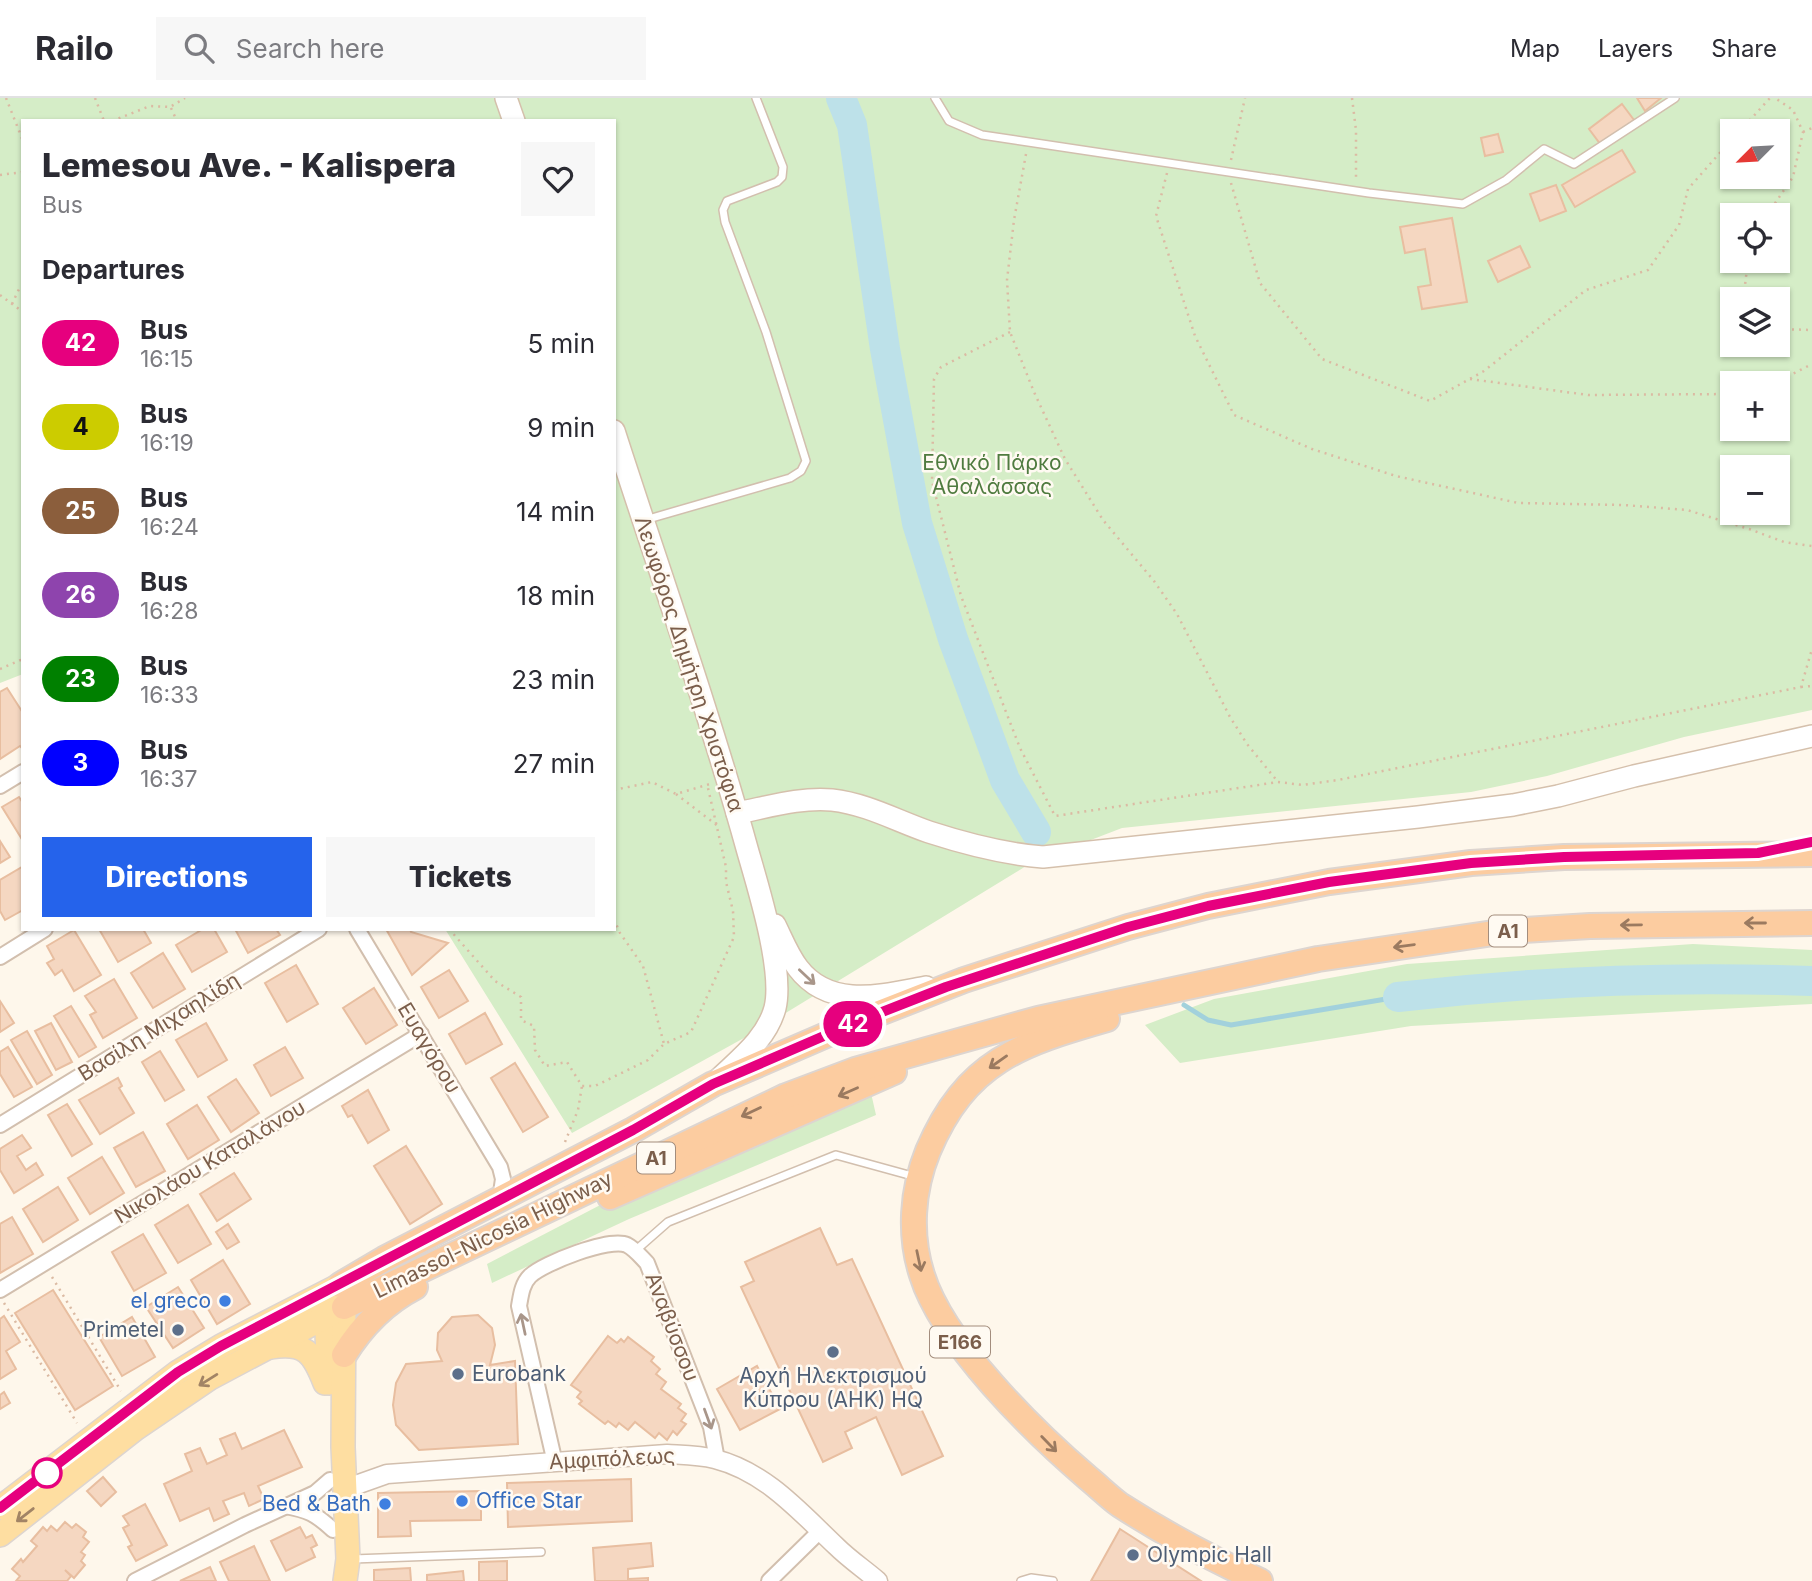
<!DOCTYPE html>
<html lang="en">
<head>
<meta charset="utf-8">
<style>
	body { margin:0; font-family:Inter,sans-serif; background:#f7f7f7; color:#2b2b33; height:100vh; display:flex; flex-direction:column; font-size:26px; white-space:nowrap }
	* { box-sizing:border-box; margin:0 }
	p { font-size:23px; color:#7c7c81 }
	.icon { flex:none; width:38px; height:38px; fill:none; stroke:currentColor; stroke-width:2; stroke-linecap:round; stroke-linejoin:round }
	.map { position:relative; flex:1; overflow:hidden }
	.drawer { position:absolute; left:21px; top:21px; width:595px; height:812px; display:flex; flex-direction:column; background:#fff; border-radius:0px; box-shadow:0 2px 5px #0004 }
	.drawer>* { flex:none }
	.badge { padding:0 14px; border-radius:23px; font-size:24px; line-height:46px }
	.needle { width:46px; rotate:246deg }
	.tools { position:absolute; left:1720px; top:21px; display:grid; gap:14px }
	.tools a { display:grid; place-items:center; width:70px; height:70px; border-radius:0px; background:#fff; box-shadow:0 2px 5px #0004; font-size:35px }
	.map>.badge { position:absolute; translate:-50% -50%; box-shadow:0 0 0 4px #fff }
	h2 { padding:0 21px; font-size:26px; line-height:63px }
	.round { display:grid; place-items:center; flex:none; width:74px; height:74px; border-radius:0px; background:#f7f7f7 }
	.head { display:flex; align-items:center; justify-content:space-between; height:119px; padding:0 21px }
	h1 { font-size:33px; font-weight:800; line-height:52px }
	.primary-button { display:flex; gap:14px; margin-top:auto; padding:14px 21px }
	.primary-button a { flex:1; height:80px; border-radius:0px; background:#2563eb; color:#fff; font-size:28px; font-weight:800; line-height:80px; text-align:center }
	.primary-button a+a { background:#f7f7f7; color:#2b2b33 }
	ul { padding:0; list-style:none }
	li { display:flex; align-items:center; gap:21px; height:84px; padding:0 21px }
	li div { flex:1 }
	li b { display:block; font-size:26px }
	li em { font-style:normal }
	li .badge { min-width:77px; font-weight:700; text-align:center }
	header { display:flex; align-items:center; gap:42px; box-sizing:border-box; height:98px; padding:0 35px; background:#fff; border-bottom:2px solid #e1e1e2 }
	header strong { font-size:33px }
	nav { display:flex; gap:38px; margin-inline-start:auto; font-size:24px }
	.search { width:490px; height:63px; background:#f7f7f7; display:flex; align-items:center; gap:18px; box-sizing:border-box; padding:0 24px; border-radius:0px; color:#7c7c81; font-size:26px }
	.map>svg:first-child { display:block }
</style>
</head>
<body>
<header>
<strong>Railo</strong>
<div class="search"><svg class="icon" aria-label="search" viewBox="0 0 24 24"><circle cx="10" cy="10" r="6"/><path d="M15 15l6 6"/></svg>Search here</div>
<nav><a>Map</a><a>Layers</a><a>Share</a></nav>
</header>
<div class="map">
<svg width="1812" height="1483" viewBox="0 0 1812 1483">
	<rect width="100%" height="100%" fill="#fef7eb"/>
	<g fill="#d5edc7" fill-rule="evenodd">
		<path d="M0,0H1812V612L1684,639L1547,678L1471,694L1122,730L1031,765L753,935L572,1035L445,831H614V23H23V576L0,585ZM1732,33H1778V79H1732ZM1732,117H1778V163H1732ZM1732,201H1778V247H1732ZM1732,285H1778V331H1732ZM1732,369H1778V415H1732Z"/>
		<polygon points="1693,846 1812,852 1812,906 1411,928 1180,965 1145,927 1214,901 1407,866"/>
		<polygon points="871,995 876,1017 629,1121 492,1185 487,1166 608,1103"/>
	</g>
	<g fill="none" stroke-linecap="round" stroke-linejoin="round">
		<polyline stroke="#a2d1dc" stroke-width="5" points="1184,907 1208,922 1231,927 1398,899"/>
		<g stroke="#bde1e9" stroke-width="30">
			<polyline points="841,0 852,27 885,251 917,425 953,541 1005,682 1036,734"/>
			<path d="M1398,899C1535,883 1674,878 1812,883"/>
		</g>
	</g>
	<g fill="#f5d7c1" stroke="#e8bea0" stroke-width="2">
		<polygon points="1637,0 1661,0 1645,13"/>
		<polygon points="1622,6 1634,22 1601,47 1589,31"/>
		<polygon points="1498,36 1503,54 1485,58 1481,40"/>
		<polygon points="1622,52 1635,74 1575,109 1562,87"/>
		<polygon points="1556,87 1566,113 1540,123 1530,96"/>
		<polygon points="1452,120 1467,204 1422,211 1418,189 1431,187 1425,151 1405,155 1400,129"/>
		<polygon points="1520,148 1530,169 1498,184 1488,163"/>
		<polygon points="7,590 23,615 23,651 20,648 0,661 0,594"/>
		<polygon points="19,699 23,705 23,743 2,709"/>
		<polygon points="0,743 10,759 0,765"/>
		<polygon points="22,769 23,812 5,822 0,813 0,782"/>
		<polygon points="99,831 143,831 151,845 118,864"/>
		<polygon points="203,831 214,831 227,854 192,874 176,847"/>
		<polygon points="235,831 276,831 280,837 248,855"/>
		<polygon points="386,831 410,831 411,834 448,845 412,877"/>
		<polygon points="74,832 101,877 74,893 62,872 55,877 47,865 54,861 47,848"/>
		<polygon points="163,855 185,891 153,910 131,875"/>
		<polygon points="296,867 318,906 287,924 265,885"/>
		<polygon points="449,872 468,903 439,920 421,889"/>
		<polygon points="114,881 137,920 103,940 90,917 96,914 85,898"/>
		<polygon points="374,890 397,927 366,946 343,910"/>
		<polygon points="0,903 14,925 0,934"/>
		<polygon points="71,908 96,949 79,959 54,918"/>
		<polygon points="485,915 502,946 466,966 449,936"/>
		<polygon points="51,925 72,964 56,972 35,933"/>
		<polygon points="206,925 227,962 198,979 176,942"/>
		<polygon points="27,933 52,977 37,986 11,942"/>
		<polygon points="8,949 32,989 14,999 0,976 0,954"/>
		<polygon points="285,949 303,980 271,998 254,967"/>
		<polygon points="160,953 184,992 165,1003 142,964"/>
		<polygon points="515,965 548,1019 523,1034 491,980"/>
		<polygon points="118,980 122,988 119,990 134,1015 100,1036 79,1002"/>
		<polygon points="236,981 259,1015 231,1034 208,999"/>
		<polygon points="368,992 389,1032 368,1045 352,1017 348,1019 342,1008"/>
		<polygon points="67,1006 92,1046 72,1058 48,1017"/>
		<polygon points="197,1007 219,1042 188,1061 167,1026"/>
		<polygon points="143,1034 165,1073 136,1089 114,1050"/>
		<polygon points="22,1037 31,1050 17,1058 26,1072 36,1065 43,1077 14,1095 0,1072 0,1051"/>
		<polygon points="406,1048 442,1106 410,1126 374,1068"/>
		<polygon points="102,1059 124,1095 90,1116 68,1080"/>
		<polygon points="234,1075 251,1101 217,1123 200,1096"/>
		<polygon points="58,1089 78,1122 43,1144 23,1111"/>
		<polygon points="188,1107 211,1146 178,1165 155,1127"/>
		<polygon points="12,1119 33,1156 0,1175 0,1126"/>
		<polygon points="228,1126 239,1144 227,1151 216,1134"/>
		<polygon points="820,1130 837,1167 852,1161 943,1358 902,1377 876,1319 845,1334 852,1350 823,1364 741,1189 754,1183 745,1164"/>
		<polygon points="143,1136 166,1175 134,1193 112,1154"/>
		<polygon points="223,1162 250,1206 217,1226 191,1182"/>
		<polygon points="178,1189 204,1230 173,1250 146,1209"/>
		<polygon points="53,1192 113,1288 75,1312 15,1215"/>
		<polygon points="478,1217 492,1230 495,1247 490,1267 515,1263 518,1346 419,1352 396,1327 393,1307 396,1285 406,1266 442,1263 437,1252 438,1235 452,1219"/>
		<polygon points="4,1218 20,1244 6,1253 16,1271 0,1281 0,1221"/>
		<polygon points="132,1219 155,1259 122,1278 99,1239"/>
		<polygon points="608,1238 617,1245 621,1241 624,1244 628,1239 654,1259 651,1263 660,1271 656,1276 666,1284 661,1291 681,1306 678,1310 686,1316 681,1323 686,1326 677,1337 673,1333 667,1342 659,1335 655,1340 635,1324 628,1332 619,1325 616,1329 608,1323 605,1326 579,1306 582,1303 577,1299 581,1294 571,1287"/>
		<polygon points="757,1268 780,1311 740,1332 717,1291"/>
		<polygon points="4,1294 10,1305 0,1311 0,1297"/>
		<polygon points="284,1332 302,1369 258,1388 264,1401 249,1408 244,1395 223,1403 229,1416 214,1423 209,1410 180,1423 164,1386 192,1373 185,1356 200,1350 207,1366 227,1357 220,1341 235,1335 242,1351"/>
		<polygon points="103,1379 116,1394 101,1408 87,1393"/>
		<polygon points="631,1381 632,1423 508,1429 507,1385"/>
		<polygon points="481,1393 481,1422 410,1423 411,1438 378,1439 378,1395"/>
		<polygon points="145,1406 167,1447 136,1463 128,1449 132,1447 123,1430 129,1427 123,1418"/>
		<polygon points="65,1424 72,1430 76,1426 86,1434 83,1439 89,1444 81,1454 85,1457 81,1463 85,1467 74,1480 65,1472 71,1478 67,1483 16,1483 20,1478 12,1471 21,1461 23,1464 37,1448 31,1443 43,1429 47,1433 51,1428 57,1433"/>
		<polygon points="300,1429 306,1440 312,1437 317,1447 311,1450 315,1459 286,1473 271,1443"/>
		<polygon points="1120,1431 1201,1483 1091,1483"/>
		<polygon points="651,1445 653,1468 628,1471 628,1481 648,1480 648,1483 595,1483 593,1450"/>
		<polygon points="254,1448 270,1483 229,1483 220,1464"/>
		<polygon points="507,1463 507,1483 479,1483 479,1464"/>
		<polygon points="210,1469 216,1483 180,1483"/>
		<polygon points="410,1470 411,1483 374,1483 374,1472"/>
		<polygon points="463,1473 464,1483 427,1483 427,1477"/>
	</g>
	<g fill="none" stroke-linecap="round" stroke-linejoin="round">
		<defs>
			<g id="service">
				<polyline points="935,0 949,23 982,37 1369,95 1463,106 1506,82 1544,51 1574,66 1675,0"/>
				<polyline points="645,422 790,380 801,373 806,363 766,234 725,124 723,112 727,103 777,84 782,79 783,69 756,0"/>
				<polyline points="635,1153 668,1124 836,1057 916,1079"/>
				<polyline points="353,1461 541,1454"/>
				<polyline points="1021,1483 1031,1480 1053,1483"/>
			</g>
			<g id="minor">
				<polyline points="0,688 23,674"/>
				<polyline points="357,831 500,1069 503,1081 500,1101"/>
				<polyline points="0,859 45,831"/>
				<polyline points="0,1027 319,831"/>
				<polyline points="0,1192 421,936"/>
				<path d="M555,1365L519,1208C521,1197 522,1186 530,1178C544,1165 610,1139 627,1147C635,1151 641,1159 647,1165L711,1329L717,1362"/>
				<path d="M285,1408C308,1412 316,1416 333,1432"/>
				<polyline points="135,1483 245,1427 315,1395 330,1382"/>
				<polyline points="769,1483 821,1432"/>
			</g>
			<path id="tertiary" d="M346,1400L356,1387L387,1376L667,1356C683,1357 699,1357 715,1361C766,1374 800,1414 836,1448C849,1461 864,1471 878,1483"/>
			<g id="secondary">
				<polyline points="506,0 514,23"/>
				<path d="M614,333C659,473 709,613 748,754C759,792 784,873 775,910C767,940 741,960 720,980"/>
				<path d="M737,715C768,709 801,699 832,702C867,706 897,723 929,734C966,746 1004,756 1043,759L1418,719L1513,707L1558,698L1634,678L1812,638"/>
				<path d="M775,827C782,841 788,857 798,870C830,912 883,897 926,889"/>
			</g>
			<g id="primary">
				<polyline points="316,1206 327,1235 329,1285"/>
				<path d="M271,1249C305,1244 313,1254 325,1285"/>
				<polyline points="0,1410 178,1274 221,1248 340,1187 344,1209 343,1349 348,1461 345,1483"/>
				<polyline points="0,1437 135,1331 210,1280 344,1209"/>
			</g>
			<g id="trunk">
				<path d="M1107,921C1020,946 966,963 928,1053C912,1092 909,1137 922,1177C943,1245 1034,1334 1088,1380C1099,1389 1109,1399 1120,1407C1165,1436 1212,1461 1260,1483"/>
				<polyline points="610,1099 894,974"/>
				<polyline points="340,1187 384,1161 633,1032 713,986 854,925 964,882 1128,829 1208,808 1329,784 1471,765 1564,759 1812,756"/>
				<polyline points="344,1209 786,998 855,972 1038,921 1318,861 1507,833 1590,828 1812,825"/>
				<path d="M344,1257C362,1228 384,1205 415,1189"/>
			</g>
		</defs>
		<use href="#service" stroke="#d2bfae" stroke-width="10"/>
		<use href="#minor" stroke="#d2bfae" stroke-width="18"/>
		<use href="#tertiary" stroke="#d2bfae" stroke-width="21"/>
		<use href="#secondary" stroke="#d5c0ac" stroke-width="24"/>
		<use href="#primary" stroke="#ddd5d0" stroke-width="26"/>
		<use href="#trunk" stroke="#ddd5d0" stroke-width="28"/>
		<g stroke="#dbbaa3" stroke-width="2.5" stroke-dasharray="2 5" stroke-linecap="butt">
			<polyline points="6,0 23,43"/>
			<polyline points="95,0 104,23"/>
			<polyline points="1352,0 1356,32 1356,80"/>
			<polyline points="171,10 177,23"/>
			<polyline points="112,23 150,8 170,9 185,0"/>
			<polyline points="1740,33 1770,0"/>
			<polyline points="1803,34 1812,30"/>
			<polyline points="1026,56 1014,122 1007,182 1010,234 1034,294 1065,361 1103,422 1154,483 1177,516 1230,619 1247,646 1278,684"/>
			<polyline points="1231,62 1245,0"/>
			<polyline points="1167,75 1156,118 1195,238 1234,317 1312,351 1396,378 1518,405 1624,407 1687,412 1749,431 1784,444 1812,448"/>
			<polyline points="0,77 23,74"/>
			<polyline points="1231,85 1260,185 1322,261 1430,303 1484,273 1586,192 1648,172 1679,127 1688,91 1732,41"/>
			<polyline points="1767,117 1793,79 1803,34 1793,12 1775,0"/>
			<polyline points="1748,163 1745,187 1749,201"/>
			<polyline points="0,197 23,214"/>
			<polyline points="12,206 19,191 23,190"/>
			<polyline points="1778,231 1812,232"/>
			<polyline points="1010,234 941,269 934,281 932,383 961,498 1020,650 1055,718 1278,684 1303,687 1338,682 1801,589 1812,551"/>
			<polyline points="1470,281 1588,297 1732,296"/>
			<polyline points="1775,285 1812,266"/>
			<polyline points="0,571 23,561"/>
			<polyline points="1801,589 1812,588"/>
			<polyline points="614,692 652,684 676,696 710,686"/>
			<polyline points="676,696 718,728"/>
			<polyline points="614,821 620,835 643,868 664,946"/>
			<polyline points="449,831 495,883 521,899 521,922 534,928 535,952 545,968 567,964 582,988 595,988 648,962 664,946 691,934 734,839 733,813 726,784 726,769 708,690"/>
			<polyline points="565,1044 578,1012 582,988"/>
			<polyline points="52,1179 121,1293"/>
			<polyline points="4,1205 77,1325"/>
		</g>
		<use href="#service" stroke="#fff" stroke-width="7"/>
		<use href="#minor" stroke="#fff" stroke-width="14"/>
		<use href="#tertiary" stroke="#fff" stroke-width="18"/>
		<use href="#secondary" stroke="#fff" stroke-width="21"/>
		<use href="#primary" stroke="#fedea1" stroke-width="23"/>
		<use href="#trunk" stroke="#fccca0" stroke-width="24"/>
	</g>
	<defs><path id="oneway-shaft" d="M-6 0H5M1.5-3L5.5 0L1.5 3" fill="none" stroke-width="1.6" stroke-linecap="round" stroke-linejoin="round" transform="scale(1.75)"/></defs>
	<g stroke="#9b7a60">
		<use href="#oneway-shaft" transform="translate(1755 825) rotate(180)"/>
		<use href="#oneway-shaft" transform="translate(1631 827) rotate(179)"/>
		<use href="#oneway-shaft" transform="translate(1404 848) rotate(172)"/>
		<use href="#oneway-shaft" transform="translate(998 964) rotate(145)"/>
		<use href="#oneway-shaft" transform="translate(848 994) rotate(156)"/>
		<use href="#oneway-shaft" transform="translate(751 1014) rotate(155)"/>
		<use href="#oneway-shaft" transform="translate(919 1163) rotate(78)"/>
		<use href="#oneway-shaft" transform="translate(1049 1346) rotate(46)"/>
	</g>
	<g stroke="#a9968a">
		<use href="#oneway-shaft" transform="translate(807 879) rotate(43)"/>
		<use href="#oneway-shaft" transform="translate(523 1226) rotate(-102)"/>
		<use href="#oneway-shaft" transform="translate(708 1321) rotate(70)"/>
	</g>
	<g stroke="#a28465">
		<use href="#oneway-shaft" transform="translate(208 1282) rotate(148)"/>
		<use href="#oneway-shaft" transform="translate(25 1417) rotate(142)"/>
	</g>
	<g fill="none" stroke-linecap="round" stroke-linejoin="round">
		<defs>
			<polyline id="line" points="0,1410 178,1274 221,1248 633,1032 713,986 854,925 946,889 1128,829 1208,808 1329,784 1471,765 1564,759 1758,755 1812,744"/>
		</defs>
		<use href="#line" stroke="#fff" stroke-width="16"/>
		<use href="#line" stroke="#e6007e" stroke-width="10"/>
	</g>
	<g fill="#3f7fe0" stroke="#fffaf2" stroke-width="2.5">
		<circle cx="225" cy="1203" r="7"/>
		<circle cx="462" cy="1403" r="7"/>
		<circle cx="385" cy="1406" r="7"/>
	</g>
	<g fill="#5c6f8a" stroke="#fffaf2" stroke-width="2.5">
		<circle cx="178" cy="1232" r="7"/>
		<circle cx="833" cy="1254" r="7"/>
		<circle cx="458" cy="1276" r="7"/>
		<circle cx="1133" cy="1457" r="7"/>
	</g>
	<circle fill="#fff" stroke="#e6007e" stroke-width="3.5" cx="47" cy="1375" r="14"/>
	<g text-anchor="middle" stroke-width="5" stroke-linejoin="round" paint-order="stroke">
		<g fill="#fffaf2" stroke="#a38d7d" stroke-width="2">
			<rect x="1489" y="817.5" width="38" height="31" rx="5"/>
			<rect x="637" y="1044.5" width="38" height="31" rx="5"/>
			<rect x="930" y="1228.5" width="60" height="31" rx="5"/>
		</g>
		<g font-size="19" font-weight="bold" fill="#7b5e4b">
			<text x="1508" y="840">A1</text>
			<text x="656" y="1067">A1</text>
			<text x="960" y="1251">E166</text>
		</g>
		<g font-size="21" fill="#4f7b3f" stroke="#fffaf2">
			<text x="992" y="372">Εθνικό Πάρκο<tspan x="992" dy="24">Αθαλάσσας</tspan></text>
		</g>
		<g font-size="21" fill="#7b5e4b" stroke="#fffaf2">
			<text transform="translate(689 566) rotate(72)" y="7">Λεωφόρος Δημήτρη Χριστόφια</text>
			<text transform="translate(159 929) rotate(-32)" y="7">Βασίλη Μιχαηλίδη</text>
			<text transform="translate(429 950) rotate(59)" y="7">Ευαγόρου</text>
			<text transform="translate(210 1064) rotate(-31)" y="7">Νικολάου Καταλάνου</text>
			<text transform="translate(493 1137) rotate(-26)" y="7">Limassol-Nicosia Highway</text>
			<text transform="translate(672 1229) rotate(69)" y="7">Αναβύσσου</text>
			<text transform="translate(612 1361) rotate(-3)" y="7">Αμφιπόλεως</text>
		</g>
		<g font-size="21" fill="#366cbe" stroke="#fffaf2" text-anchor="end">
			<text x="211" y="1210">el greco</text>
			<text x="476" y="1410" text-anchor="start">Office Star</text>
			<text x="371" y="1413">Bed &amp; Bath</text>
		</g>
		<g font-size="21" fill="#4e5e75" stroke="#fffaf2" text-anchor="start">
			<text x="164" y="1239" text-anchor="end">Primetel</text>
			<text x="472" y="1283">Eurobank</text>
			<text x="833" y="1285" text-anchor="middle">Αρχή Ηλεκτρισμού<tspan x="833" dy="24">Κύπρου (ΑΗΚ) HQ</tspan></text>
			<text x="1147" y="1464">Olympic Hall</text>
		</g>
	</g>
</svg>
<div class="tools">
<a><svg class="needle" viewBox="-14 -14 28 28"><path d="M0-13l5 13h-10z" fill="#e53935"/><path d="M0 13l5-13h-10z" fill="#7c7c81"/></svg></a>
<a><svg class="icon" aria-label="locate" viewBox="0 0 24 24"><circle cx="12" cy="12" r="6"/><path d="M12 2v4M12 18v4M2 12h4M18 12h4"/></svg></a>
<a><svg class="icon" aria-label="layers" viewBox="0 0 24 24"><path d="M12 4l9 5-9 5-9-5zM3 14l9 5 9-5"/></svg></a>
<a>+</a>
<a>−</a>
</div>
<b class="badge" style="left:853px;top:926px;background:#e6007e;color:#fff">42</b>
<section class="drawer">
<div class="head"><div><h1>Lemesou Ave. - Kalispera</h1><p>Bus</p></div><a class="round"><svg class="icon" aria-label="heart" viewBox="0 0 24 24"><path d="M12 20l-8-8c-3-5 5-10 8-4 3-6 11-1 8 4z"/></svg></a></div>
<h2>Departures</h2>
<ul>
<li><span class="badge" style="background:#e6007e;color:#fff">42</span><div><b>Bus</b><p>16:15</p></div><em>5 min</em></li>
<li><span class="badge" style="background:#cc0;color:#111">4</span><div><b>Bus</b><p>16:19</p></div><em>9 min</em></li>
<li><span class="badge" style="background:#8b5e3c;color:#fff">25</span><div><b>Bus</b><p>16:24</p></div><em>14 min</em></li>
<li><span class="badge" style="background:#8e44ad;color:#fff">26</span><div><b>Bus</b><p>16:28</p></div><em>18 min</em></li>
<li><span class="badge" style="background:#008000;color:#fff">23</span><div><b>Bus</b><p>16:33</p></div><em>23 min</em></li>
<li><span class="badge" style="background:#0100ff;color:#fff">3</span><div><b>Bus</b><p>16:37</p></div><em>27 min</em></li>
</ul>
<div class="primary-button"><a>Directions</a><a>Tickets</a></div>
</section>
</div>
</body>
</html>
